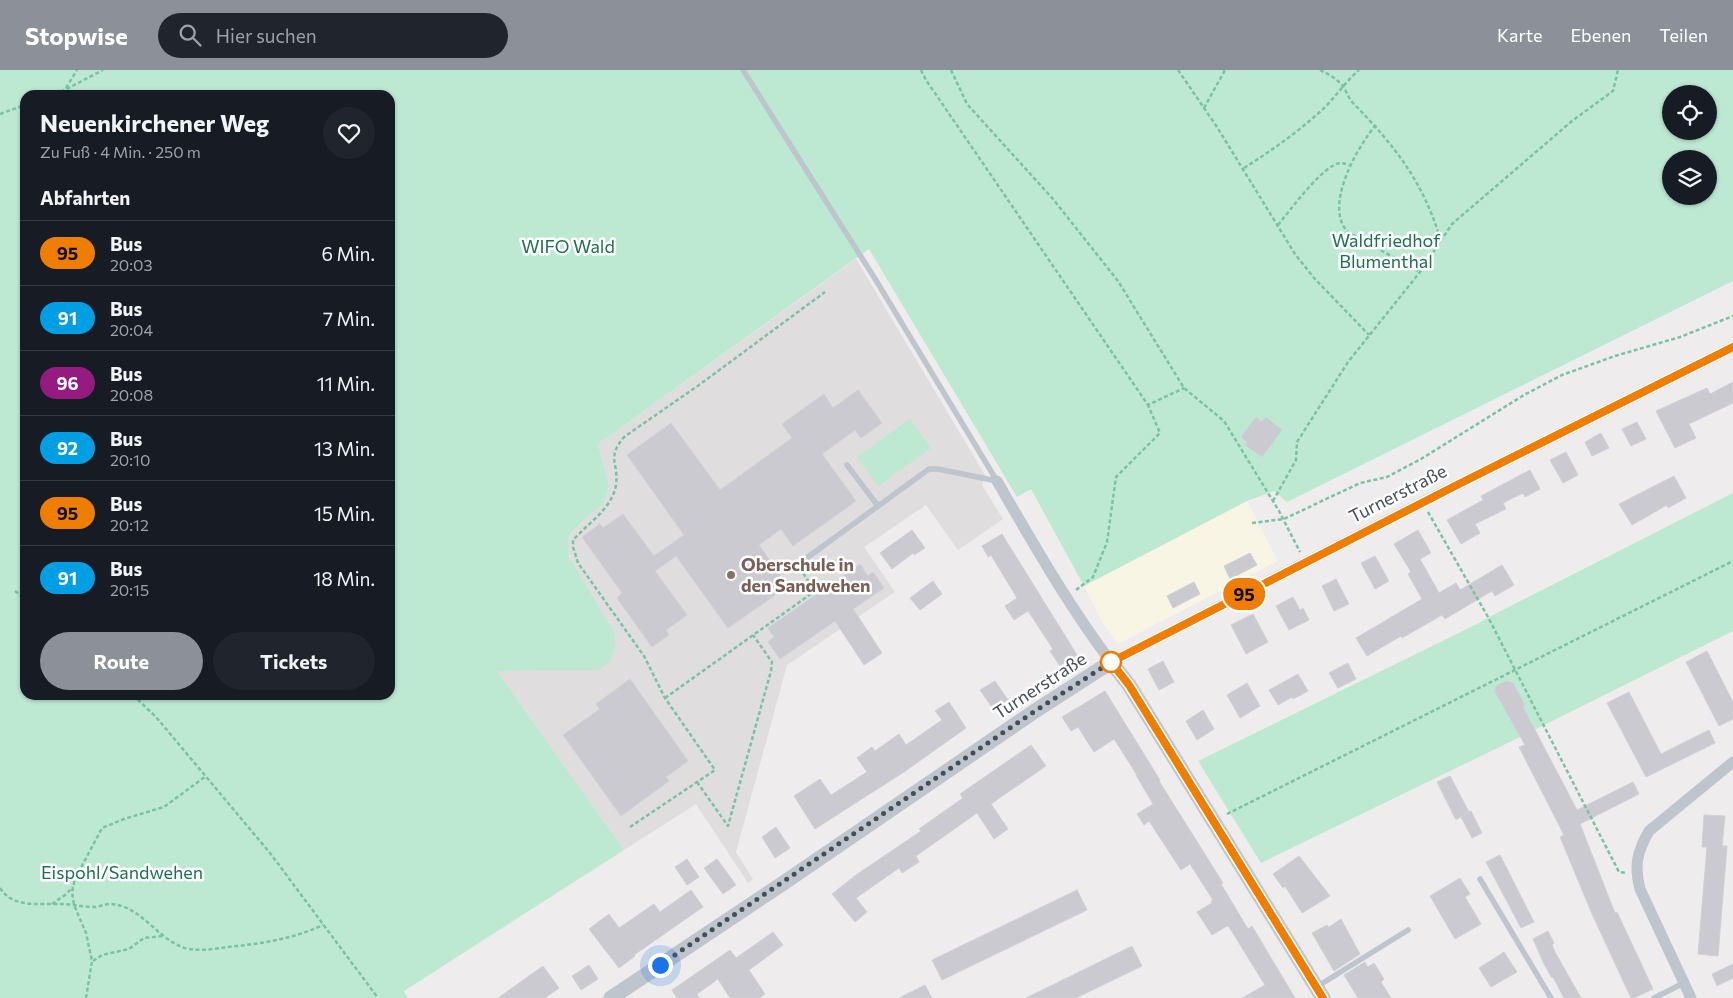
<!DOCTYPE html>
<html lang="de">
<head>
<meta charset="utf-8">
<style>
	body { margin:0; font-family:Commissioner,sans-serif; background:#20242c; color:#f1f3f6; height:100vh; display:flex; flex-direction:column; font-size:19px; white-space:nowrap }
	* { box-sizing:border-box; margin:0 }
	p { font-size:16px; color:#9ea1a6 }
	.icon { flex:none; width:28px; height:28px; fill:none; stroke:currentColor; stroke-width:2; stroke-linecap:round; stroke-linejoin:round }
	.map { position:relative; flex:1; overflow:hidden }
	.side { position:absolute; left:20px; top:20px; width:375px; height:610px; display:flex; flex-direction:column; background:#171b24; border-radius:15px; box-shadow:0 1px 4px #0004 }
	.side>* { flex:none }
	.badge { padding:0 10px; border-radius:16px; font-size:18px; line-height:32px }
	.controls { position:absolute; left:1662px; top:15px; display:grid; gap:10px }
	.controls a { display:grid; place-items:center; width:55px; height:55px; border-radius:50%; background:#171b24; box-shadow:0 1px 4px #0004; font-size:25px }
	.you { position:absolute; width:25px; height:25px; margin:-12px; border:4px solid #fff; border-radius:50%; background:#1a73e8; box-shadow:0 0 0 8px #1a73e833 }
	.map>.badge { position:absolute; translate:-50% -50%; box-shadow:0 0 0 2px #fff }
	h2 { padding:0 20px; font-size:19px; line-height:45px }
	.round { display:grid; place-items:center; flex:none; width:52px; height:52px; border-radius:26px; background:#20242c }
	.head { display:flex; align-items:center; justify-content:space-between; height:85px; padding:0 20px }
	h1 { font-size:24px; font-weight:700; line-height:38px }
	.cta { display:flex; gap:10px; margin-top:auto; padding:10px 20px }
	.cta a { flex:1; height:58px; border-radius:30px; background:#8c9099; color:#fff; font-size:20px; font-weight:700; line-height:58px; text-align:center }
	.cta a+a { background:#20242c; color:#f1f3f6 }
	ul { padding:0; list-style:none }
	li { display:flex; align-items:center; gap:15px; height:65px; padding:0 20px; border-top:1px solid #363941 }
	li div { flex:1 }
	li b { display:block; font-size:19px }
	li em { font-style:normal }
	li .badge { min-width:55px; font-weight:700; text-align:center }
	header { display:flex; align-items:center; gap:30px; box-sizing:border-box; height:70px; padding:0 25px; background:#8c9099; color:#fff }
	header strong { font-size:24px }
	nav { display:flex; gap:28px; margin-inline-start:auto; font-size:18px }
	.search { width:350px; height:45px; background:#20242c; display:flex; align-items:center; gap:12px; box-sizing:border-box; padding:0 18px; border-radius:28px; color:#9ea1a6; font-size:19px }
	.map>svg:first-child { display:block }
</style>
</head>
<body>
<header>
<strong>Stopwise</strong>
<div class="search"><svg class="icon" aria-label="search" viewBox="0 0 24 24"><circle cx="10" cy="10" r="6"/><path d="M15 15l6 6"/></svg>Hier suchen</div>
<nav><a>Karte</a><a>Ebenen</a><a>Teilen</a></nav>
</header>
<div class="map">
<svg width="1733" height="928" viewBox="0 0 1733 928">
	<rect width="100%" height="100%" fill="#eeecec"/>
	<polygon fill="#f9f5e5" points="1247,431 1278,491 1118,574 1103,553 1084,516"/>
	<polygon fill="#dfdddd" points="856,189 985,405 982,415 1003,449 958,480 926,435 864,477 895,522 787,595 736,782 753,809 748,813 696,734 624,780 497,601 598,600 567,475 568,466 587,447 603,435 609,416 598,374"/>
	<g fill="#bde9d2" fill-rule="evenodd">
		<path d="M0,0H1733V211L1287,432L1274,421L1247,431L1084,516L1031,419L1017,427L869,179L598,374L609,416L603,435L587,447L568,466L569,487L615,564V576L610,592L598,600L497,601L624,780L404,921L408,928H0ZM1671,24H1709V61H1671ZM25,25H390V625H25ZM1671,89H1709V126H1671Z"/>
		<polygon points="910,349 931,378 878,416 857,387"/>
		<polygon points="1733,423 1733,561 1518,668 1261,793 1198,691 1481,552 1493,545"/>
	</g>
	<g fill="#cacad0" stroke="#d0d1d7">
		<polygon points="1733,312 1733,333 1689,354 1696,368 1675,378 1656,341 1707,318 1710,324"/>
		<polygon points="858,320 882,353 861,368 855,360 822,384 856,431 793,476 781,459 759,475 788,516 728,558 676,486 655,501 687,545 666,560 669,565 652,577 617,528 622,523 582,467 600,454 603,458 623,444 654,486 684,465 627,385 671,353 720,420 792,368 782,354 824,324 833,338"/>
		<polygon points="1256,347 1262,352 1266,347 1282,360 1262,387 1245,375 1247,372 1241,367"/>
		<polygon points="1637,352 1646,369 1631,376 1622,359"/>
		<polygon points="1601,363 1609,378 1592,386 1585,372"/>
		<polygon points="1566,382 1578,405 1563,413 1550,390"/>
		<polygon points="1530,400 1540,419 1525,427 1523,423 1503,433 1506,439 1475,454 1480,463 1461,474 1447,450 1483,430 1481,426"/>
		<polygon points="1674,406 1686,428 1668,438 1667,435 1632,455 1619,434"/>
		<polygon points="912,460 925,478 914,485 913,483 892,499 880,483"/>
		<polygon points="1418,460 1431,483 1420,489 1439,523 1456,513 1460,520 1502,495 1514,515 1495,526 1492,521 1445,549 1442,545 1402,568 1401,566 1367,586 1356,568 1422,529 1408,504 1411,502 1394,474"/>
		<polygon points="1002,464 1077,585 1060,596 1050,581 1053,579 1028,541 1014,550 1005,536 1017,528 991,485 988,487 982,476"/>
		<polygon points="1250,483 1257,495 1230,509 1224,496"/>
		<polygon points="1375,486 1389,511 1375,519 1361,493"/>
		<polygon points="860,494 868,506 873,502 884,518 853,539 882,583 864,595 835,551 780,589 768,572 774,567 768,558"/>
		<polygon points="1336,509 1349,534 1334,541 1322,516"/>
		<polygon points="933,511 942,524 920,540 910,528"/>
		<polygon points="1194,512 1200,524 1173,538 1167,526"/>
		<polygon points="1293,527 1300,540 1303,538 1309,550 1289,560 1276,536"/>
		<polygon points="1253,544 1268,572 1246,584 1231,555"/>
		<polygon points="1707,581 1733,632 1733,649 1719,656 1686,592"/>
		<polygon points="1163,591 1174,612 1159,620 1148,599"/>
		<polygon points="1348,593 1356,609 1338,618 1329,603"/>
		<polygon points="1298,604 1308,621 1293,629 1292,627 1278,635 1269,620"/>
		<polygon points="630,609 688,691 666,707 669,711 621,746 563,665 600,639 596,634"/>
		<polygon points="995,611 1008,630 993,639 980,620"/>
		<polygon points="1506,611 1513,613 1525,635 1523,637 1577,740 1633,712 1639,724 1580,754 1615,843 1617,842 1653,919 1634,928 1631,928 1592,844 1560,767 1564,765 1519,677 1525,675 1495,622 1496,616"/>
		<polygon points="1247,613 1260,636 1240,648 1227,625"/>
		<polygon points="1105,621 1160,710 1159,711 1223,813 1221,814 1248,859 1252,856 1295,928 1242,928 1265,915 1229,857 1227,856 1212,865 1197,842 1212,833 1211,831 1213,830 1190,794 1181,800 1149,751 1144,755 1137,744 1153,734 1136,705 1137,705 1114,669 1094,682 1078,657 1071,661 1062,647"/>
		<polygon points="1629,622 1661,684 1709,660 1715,673 1646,707 1607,633"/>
		<polygon points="949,632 966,658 904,702 815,759 794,726 820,709 831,725 867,702 857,688 872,677 875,681 899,664 906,675 942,650 935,641"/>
		<polygon points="1203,640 1214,659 1197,670 1186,651"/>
		<polygon points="1031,675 1046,696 991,734 1008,759 994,769 977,743 916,786 919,792 902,803 899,798 856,828 867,842 855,852 832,824 856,805 921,761 919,759 963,728 960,724"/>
		<polygon points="1450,706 1469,742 1456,750 1437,712"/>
		<polygon points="1471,741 1482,763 1472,768 1461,747"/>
		<polygon points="1704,745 1725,746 1722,776 1727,776 1718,886 1698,884 1707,777 1702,777"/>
		<polygon points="776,757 790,778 775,788 762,767"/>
		<polygon points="1500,785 1534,852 1521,858 1486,792"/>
		<polygon points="1299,786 1330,826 1302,843 1285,816 1283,818 1273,804"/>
		<polygon points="687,789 699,807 687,815 675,797"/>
		<polygon points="717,789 736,815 723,824 704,798"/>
		<polygon points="1460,808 1470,824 1465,827 1481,854 1455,869 1430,826"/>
		<polygon points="691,820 703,837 634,885 635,886 619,898 589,859 609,844 619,858 654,834 660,842"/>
		<polygon points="1077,820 1087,840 942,910 932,890"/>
		<polygon points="1341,849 1360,884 1334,901 1312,863 1327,855 1329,857"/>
		<polygon points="1548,861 1554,873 1552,875 1555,882 1581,928 1564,928 1553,907 1552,908 1544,894 1533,869"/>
		<polygon points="773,862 783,875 749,900 765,924 760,928 730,928 718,909 697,924 699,928 677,928 672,920 730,880 736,888"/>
		<polygon points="1132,876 1142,896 1076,928 1026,928"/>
		<polygon points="1504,882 1517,902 1491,917 1479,898"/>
		<polygon points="1365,892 1368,897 1374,893 1384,909 1381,912 1391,928 1358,928 1344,905"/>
		<polygon points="1733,894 1733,908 1717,916 1712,904"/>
		<polygon points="589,895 598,909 581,920 572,906"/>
		<polygon points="543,896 559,918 545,928 498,928"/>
		<polygon points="925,915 932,928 899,928"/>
	</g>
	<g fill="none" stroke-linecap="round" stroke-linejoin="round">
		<g stroke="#79c3a5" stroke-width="2.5" stroke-dasharray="4 2.5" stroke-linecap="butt">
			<polyline points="921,0 926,10 1148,335 1184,318"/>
			<polyline points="951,0 967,34 1053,129 1118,211 1184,318 1224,351 1279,441 1300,482"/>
			<polyline points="1178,0 1217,57 1295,184 1314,208 1369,265"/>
			<path d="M1320,0C1328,4 1336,8 1342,15C1346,20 1348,27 1352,32C1395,76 1423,111 1441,171"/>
			<polyline points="66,18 77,0"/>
			<polyline points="55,25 103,0"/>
			<polyline points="1204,38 1225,0"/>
			<polyline points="0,44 25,35"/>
			<path d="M1376,55C1357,77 1323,137 1348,162L1420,202"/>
			<path d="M1244,98C1271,81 1298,62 1322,40C1335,28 1345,12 1359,0"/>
			<path d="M1278,155C1292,138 1315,106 1334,95C1339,92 1344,93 1349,95"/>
			<polyline points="1273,431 1296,390 1297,372 1348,292 1420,202 1452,154 1572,51 1613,21 1618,0"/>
			<polyline points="1428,442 1488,547 1619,802 1626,803"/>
			<polyline points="1252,453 1284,449 1360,413 1387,407 1421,389 1524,325 1562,305 1615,286 1680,267 1733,246"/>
			<polyline points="1076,520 1093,507 1107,472 1116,407 1160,363 1148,335"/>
			<polyline points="15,521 25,529"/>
			<polyline points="133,625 156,647 270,783 378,928"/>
			<polyline points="665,628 815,521 803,503"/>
			<polyline points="697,712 728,756 771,601 772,592 753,565"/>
			<polyline points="1227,744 1733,491"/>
			<path d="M630,757L715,700L665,628L644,586L578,493L573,477V470C588,453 612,439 616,415C619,392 606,389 624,367L699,315L825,222"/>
			<path d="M0,818C13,839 41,833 62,834C72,834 82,837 93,837C99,837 105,834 111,834C143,836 159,873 189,879C202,881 215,879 227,877C260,874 293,869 323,855"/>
			<polyline points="52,834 65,825 73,817"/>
			<polyline points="93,891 102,885 129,879 144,868 163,866"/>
			<polyline points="86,928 92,891 86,863 74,835 72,822 75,809 102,758 124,749 164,737 206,706"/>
		</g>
		<g stroke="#bec5cd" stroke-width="5.5">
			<polyline points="743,0 877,212 997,411"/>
			<polyline points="847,395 878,436"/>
			<polyline points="797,495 929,399 938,399 997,411"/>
			<polyline points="1480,809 1551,928"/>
			<polyline points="1318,916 1408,860"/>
			<polyline points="1654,928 1684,913"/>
		</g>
		<g stroke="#bec5cd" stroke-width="11">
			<path d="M997,411C1033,473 1068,535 1111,592L1423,432L1733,277"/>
			<path d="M1691,928L1640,819C1634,796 1637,782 1649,761L1733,692"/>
		</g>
		<polyline stroke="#bec5cd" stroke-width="15" points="611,928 782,814 1035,641 1111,592 1129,615 1323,928"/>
	</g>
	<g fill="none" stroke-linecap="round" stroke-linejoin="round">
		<defs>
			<polyline id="line" points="1323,928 1129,615 1111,592 1457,415 1733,277"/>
		</defs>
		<use href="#line" stroke="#fff" stroke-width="11"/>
		<use href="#line" stroke="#ef7d00" stroke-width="8"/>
		<polyline stroke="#464d57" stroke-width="5" stroke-dasharray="0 9" points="660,895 1035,641 1111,592"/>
	</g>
	<circle fill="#8d6e63" stroke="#fff" stroke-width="2" cx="731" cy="505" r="5"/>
	<circle fill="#fff" stroke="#ef7d00" stroke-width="2.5" cx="1111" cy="592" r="10"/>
	<g text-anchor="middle" stroke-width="5" stroke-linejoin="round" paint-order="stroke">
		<g font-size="18" fill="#1f704e" stroke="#fff">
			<text x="1386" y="177">Waldfriedhof<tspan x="1386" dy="21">Blumenthal</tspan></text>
			<text x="568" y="183">WIFO Wald</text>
			<text x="122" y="809">Eispohl/Sandwehen</text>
		</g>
		<g font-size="18" fill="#464d57" stroke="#fff">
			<text transform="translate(1398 424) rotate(-27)" y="6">Turnerstraße</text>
			<text transform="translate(1040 616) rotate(-33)" y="6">Turnerstraße</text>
		</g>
		<g font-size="18" font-weight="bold" fill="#785e54" stroke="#fff" text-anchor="start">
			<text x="741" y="501">Oberschule in<tspan x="741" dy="21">den Sandwehen</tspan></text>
		</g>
	</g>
</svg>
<div class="controls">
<a><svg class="icon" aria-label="locate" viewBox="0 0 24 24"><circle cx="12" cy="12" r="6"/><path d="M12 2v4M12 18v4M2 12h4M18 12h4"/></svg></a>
<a><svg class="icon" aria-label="layers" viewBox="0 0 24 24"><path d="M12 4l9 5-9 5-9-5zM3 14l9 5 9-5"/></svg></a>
</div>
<div class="you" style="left:660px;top:895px"></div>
<b class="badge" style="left:1244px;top:524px;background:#ef7d00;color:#111">95</b>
<section class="side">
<div class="head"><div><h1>Neuenkirchener Weg</h1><p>Zu Fuß · 4 Min. · 250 m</p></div><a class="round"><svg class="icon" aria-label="heart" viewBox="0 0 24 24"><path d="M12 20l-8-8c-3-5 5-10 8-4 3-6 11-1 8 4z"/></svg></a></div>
<h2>Abfahrten</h2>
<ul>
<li><span class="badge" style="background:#ef7d00;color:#111">95</span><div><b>Bus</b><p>20:03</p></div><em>6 Min.</em></li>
<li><span class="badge" style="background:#009fe3;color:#fff">91</span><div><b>Bus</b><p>20:04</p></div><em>7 Min.</em></li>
<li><span class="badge" style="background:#951b81;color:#fff">96</span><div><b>Bus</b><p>20:08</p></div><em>11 Min.</em></li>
<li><span class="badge" style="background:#009fe3;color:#fff">92</span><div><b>Bus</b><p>20:10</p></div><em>13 Min.</em></li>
<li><span class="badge" style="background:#ef7d00;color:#111">95</span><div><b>Bus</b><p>20:12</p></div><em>15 Min.</em></li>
<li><span class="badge" style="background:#009fe3;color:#fff">91</span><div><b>Bus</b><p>20:15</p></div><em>18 Min.</em></li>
</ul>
<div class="cta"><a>Route</a><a>Tickets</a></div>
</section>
</div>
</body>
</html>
